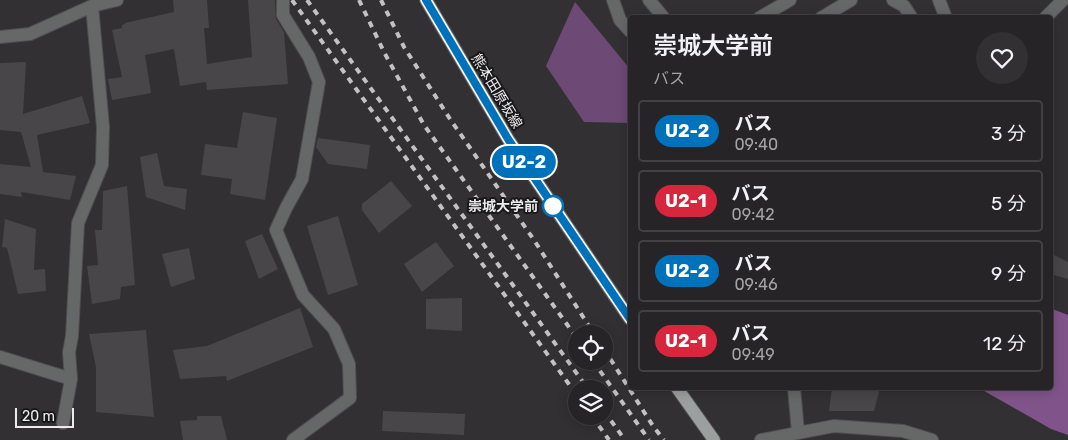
<!DOCTYPE html>
<html lang="ja">
<head>
<meta charset="utf-8">
<style>
	body { margin:0; font-family:Rubik,"Noto Sans JP",sans-serif; background:#323032; color:#f1f3f6; height:100vh; display:flex; flex-direction:column; font-size:19px; white-space:nowrap }
	* { box-sizing:border-box; margin:0 }
	p { font-size:16px; color:#a4a4a7 }
	.icon { flex:none; width:28px; height:28px; fill:none; stroke:currentColor; stroke-width:2; stroke-linecap:round; stroke-linejoin:round }
	.map { position:relative; flex:1; overflow:hidden }
	.side { position:absolute; left:628px; top:15px; width:425px; height:375px; display:flex; flex-direction:column; background:#262426; border-radius:5px; box-shadow:0 2px 12px #0003,0 0 0 1px #424143 }
	.side>* { flex:none }
	.badge { padding:0 10px; border-radius:16px; font-size:18px; line-height:32px }
	.tools { position:absolute; left:568px; top:325px; display:grid; gap:10px }
	.tools a { display:grid; place-items:center; width:45px; height:45px; border-radius:50%; background:#262426; box-shadow:0 2px 12px #0003,0 0 0 1px #424143; font-size:25px }
	.scale { position:absolute; left:15px; bottom:12px; width:59px; box-sizing:border-box; padding-left:5px; border:2px solid #ecebec; border-top:0; font-size:14px; line-height:18px; white-space:nowrap; color:#ecebec; -webkit-text-stroke:4px #19181a; paint-order:stroke }
	.map>.badge { position:absolute; translate:-50% -50%; box-shadow:0 0 0 2px #fff }
	.round { display:grid; place-items:center; flex:none; width:52px; height:52px; border-radius:26px; background:#323032 }
	.head { display:flex; align-items:center; justify-content:space-between; height:85px; padding:0 25px }
	h1 { font-size:24px; font-weight:600; line-height:38px }
	ul { padding:0; list-style:none }
	li { display:flex; align-items:center; gap:15px; height:62px; margin:0 10px 8px; padding:0 15px; border:2px solid #424143; border-radius:5px }
	li div { flex:1 }
	li b { display:block; font-size:19px }
	li em { font-style:normal }
	li .badge { min-width:55px; font-weight:700; text-align:center }
	.map>svg:first-child { display:block }
</style>
</head>
<body>
<div class="map">
<svg width="1068" height="440" viewBox="0 0 1068 440">
	<rect width="100%" height="100%" fill="#323033"/>
	<polygon fill="#6d4976" points="575,2 630,69 630,123 584,122 546,66"/>
	<polygon fill="#80548a" points="1050,308 1068,315 1068,435 1051,429 979,388 1050,388"/>
	<g fill="#494649">
		<polygon points="173,0 207,0 209,28 204,28 207,64 252,57 248,0 275,0 276,19 284,32 288,84 207,90 206,82 180,86 174,49 145,55 151,93 112,100 108,79 122,77 112,30 122,28 122,25 125,24 125,23 174,12"/>
		<polygon points="26,62 23,114 82,96 90,123 37,135 43,172 76,176 70,200 21,192 22,197 0,194 0,164 31,167 21,132 0,130 0,63"/>
		<polygon points="243,112 277,118 265,200 230,194 232,179 201,175 205,144 237,148"/>
		<polygon points="318,138 370,145 367,169 328,164 316,147"/>
		<polygon points="157,153 164,186 187,189 185,210 146,197 140,157"/>
		<polygon points="391,181 412,206 379,233 362,210 362,204"/>
		<polygon points="127,186 135,285 121,287 120,299 92,304 87,266 98,265 95,230 102,230 103,191"/>
		<polygon points="338,216 358,285 328,295 307,226"/>
		<polygon points="5,219 36,229 34,270 45,269 46,291 18,294 7,248 2,247"/>
		<polygon points="262,234 278,269 259,279 245,241"/>
		<polygon points="436,242 454,266 422,292 404,264"/>
		<polygon points="189,248 195,279 171,287 162,254"/>
		<polygon points="1050,253 1068,262 1068,279 1050,274"/>
		<polygon points="462,298 462,331 426,329 426,299"/>
		<polygon points="300,308 313,347 227,381 226,376 180,379 173,350 207,346"/>
		<polygon points="146,330 154,417 96,412 96,367 89,334"/>
		<polygon points="832,388 880,388 874,411 829,411"/>
		<polygon points="383,411 465,414 464,435 382,431"/>
		<polygon points="197,416 221,416 227,440 183,440 180,421 197,420"/>
	</g>
	<g fill="none" stroke-linecap="round" stroke-linejoin="round">
		<defs>
			<g id="minor">
				<polyline points="283,0 283,15 309,57 319,82 302,179 286,208 276,230 303,295 334,329 349,364 350,398 293,440"/>
				<polyline points="613,0 620,20 630,31"/>
				<polyline points="649,0 664,18"/>
				<polyline points="893,0 904,6 912,18"/>
				<polyline points="939,0 946,18"/>
				<polyline points="759,18 790,0"/>
				<polyline points="821,18 851,0"/>
				<polyline points="1045,18 1063,0"/>
				<polyline points="0,37 30,34 92,6 117,0"/>
				<polyline points="0,357 71,379"/>
				<polyline points="794,388 798,432"/>
				<polyline points="63,423 71,379 69,352 72,336 78,223 102,165 103,127 92,6"/>
				<polyline points="761,440 834,426 903,431 932,440"/>
			</g>
			<g id="primary">
				<polyline points="426,0 508,139 630,319"/>
				<polyline points="677,388 714,440"/>
			</g>
		</defs>
		<use href="#minor" stroke="#504e51" stroke-width="14"/>
		<use href="#primary" stroke="#504e51" stroke-width="14"/>
		<use href="#minor" stroke="#666868" stroke-width="12"/>
		<use href="#primary" stroke="#9b9f9e" stroke-width="12"/>
		<g stroke="#c2c1c3" stroke-width="4" stroke-dasharray="6 6" stroke-linecap="butt">
			<polyline points="292,0 576,394"/>
			<polyline points="307,0 588,389"/>
			<polyline points="359,0 385,54 424,125 576,337"/>
			<polyline points="381,0 404,47 450,119 534,240 594,334"/>
			<polyline points="604,349 653,426 664,440"/>
			<polyline points="593,361 649,440"/>
			<polyline points="604,411 625,440"/>
			<polyline points="592,416 609,440"/>
		</g>
	</g>
	<g fill="none" stroke-linecap="round" stroke-linejoin="round">
		<defs>
			<polyline id="line" points="426,0 508,139 630,319"/>
		</defs>
		<use href="#line" stroke="#fff" stroke-width="11"/>
		<use href="#line" stroke="#0072bc" stroke-width="8"/>
	</g>
	<circle fill="#fff" stroke="#0072bc" stroke-width="2.5" cx="553" cy="206" r="10"/>
	<g text-anchor="middle" stroke-width="4" stroke-linejoin="round" paint-order="stroke">
		<g font-size="14" fill="#ecebec" stroke="#19181a">
			<text transform="translate(497 91) rotate(59)" y="5">熊本田原坂線</text>
		</g>
		<g font-size="14" font-weight="bold" fill="#ecebec" stroke="#19181a" text-anchor="end">
			<text x="538" y="211">崇城大学前</text>
		</g>
	</g>
</svg>
<div class="tools">
<a><svg class="icon" aria-label="locate" viewBox="0 0 24 24"><circle cx="12" cy="12" r="6"/><path d="M12 2v4M12 18v4M2 12h4M18 12h4"/></svg></a>
<a><svg class="icon" aria-label="layers" viewBox="0 0 24 24"><path d="M12 4l9 5-9 5-9-5zM3 14l9 5 9-5"/></svg></a>
</div>
<div class="scale">20 m</div>
<b class="badge" style="left:524px;top:162px;background:#0072bc;color:#fff">U2-2</b>
<section class="side">
<div class="head"><div><h1>崇城大学前</h1><p>バス</p></div><a class="round"><svg class="icon" aria-label="heart" viewBox="0 0 24 24"><path d="M12 20l-8-8c-3-5 5-10 8-4 3-6 11-1 8 4z"/></svg></a></div>
<ul>
<li><span class="badge" style="background:#0072bc;color:#fff">U2-2</span><div><b>バス</b><p>09:40</p></div><em>3 分</em></li>
<li><span class="badge" style="background:#d7263d;color:#fff">U2-1</span><div><b>バス</b><p>09:42</p></div><em>5 分</em></li>
<li><span class="badge" style="background:#0072bc;color:#fff">U2-2</span><div><b>バス</b><p>09:46</p></div><em>9 分</em></li>
<li><span class="badge" style="background:#d7263d;color:#fff">U2-1</span><div><b>バス</b><p>09:49</p></div><em>12 分</em></li>
</ul>
</section>
</div>
</body>
</html>
